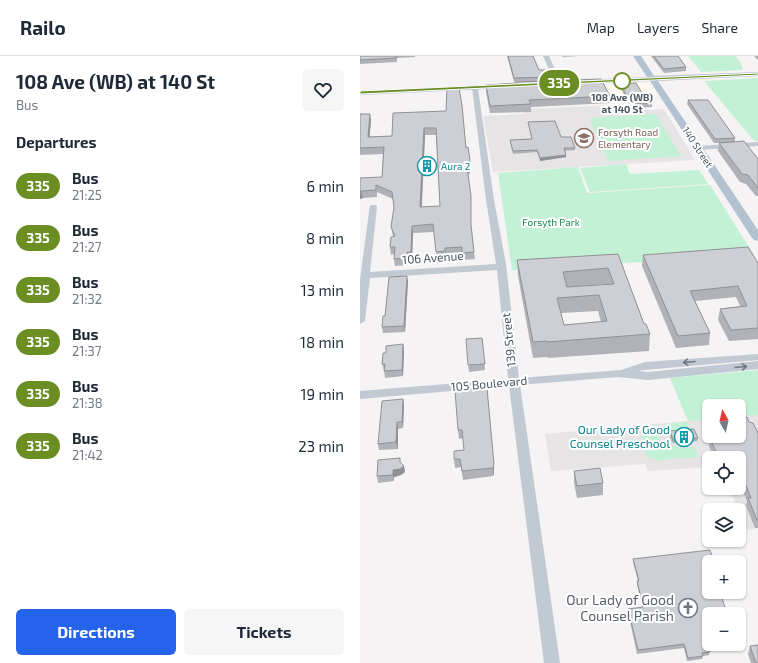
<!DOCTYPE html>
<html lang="en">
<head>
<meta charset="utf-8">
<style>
	body { margin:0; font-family:"Exo 2",sans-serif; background:#f6f6f7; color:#1f2937; height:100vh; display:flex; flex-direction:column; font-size:15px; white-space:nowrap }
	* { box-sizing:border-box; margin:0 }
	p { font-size:13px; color:#747a83 }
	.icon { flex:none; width:22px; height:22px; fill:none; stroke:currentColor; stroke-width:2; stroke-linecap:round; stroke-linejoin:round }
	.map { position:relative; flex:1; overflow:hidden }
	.side { display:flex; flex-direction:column; background:#fff; width:360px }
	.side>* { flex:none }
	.badge { padding:0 8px; border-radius:13px; font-size:14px; line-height:26px }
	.needle { width:26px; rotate:352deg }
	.controls { position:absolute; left:342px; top:343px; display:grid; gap:8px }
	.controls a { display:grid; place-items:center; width:44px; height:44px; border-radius:6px; background:#fff; box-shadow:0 1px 3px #0004; font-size:20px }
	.map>.badge { position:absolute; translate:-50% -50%; box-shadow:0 0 0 2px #fff }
	h2 { padding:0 16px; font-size:15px; line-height:36px }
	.round { display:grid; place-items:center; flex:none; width:42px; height:42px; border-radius:6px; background:#f6f6f7 }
	.overview { display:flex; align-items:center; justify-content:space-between; height:68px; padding:0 16px }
	h1 { font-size:19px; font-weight:700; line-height:30px }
	.action { display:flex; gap:8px; margin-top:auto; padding:8px 16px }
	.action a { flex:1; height:46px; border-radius:6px; background:#2563eb; color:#fff; font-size:16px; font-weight:700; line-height:46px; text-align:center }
	.action a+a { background:#f6f6f7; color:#1f2937 }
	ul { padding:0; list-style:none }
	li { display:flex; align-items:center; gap:12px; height:52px; padding:0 16px }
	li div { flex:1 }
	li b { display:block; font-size:15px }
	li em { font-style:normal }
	li .badge { min-width:44px; font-weight:700; text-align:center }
	header { display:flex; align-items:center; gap:24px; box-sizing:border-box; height:56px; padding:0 20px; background:#fff; border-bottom:1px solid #e0e1e3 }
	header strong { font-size:19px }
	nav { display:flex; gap:22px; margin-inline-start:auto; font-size:14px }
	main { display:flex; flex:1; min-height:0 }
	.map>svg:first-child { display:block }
</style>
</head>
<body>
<header>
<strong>Railo</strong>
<nav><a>Map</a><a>Layers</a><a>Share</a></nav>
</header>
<main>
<section class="side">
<div class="overview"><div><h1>108 Ave (WB) at 140 St</h1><p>Bus</p></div><a class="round"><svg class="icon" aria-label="heart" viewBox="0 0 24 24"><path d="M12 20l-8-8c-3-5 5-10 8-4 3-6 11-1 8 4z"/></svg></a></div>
<h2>Departures</h2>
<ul>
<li><span class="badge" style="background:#6b8e23;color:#fff">335</span><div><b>Bus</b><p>21:25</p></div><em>6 min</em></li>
<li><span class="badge" style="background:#6b8e23;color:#fff">335</span><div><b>Bus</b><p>21:27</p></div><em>8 min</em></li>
<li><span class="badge" style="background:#6b8e23;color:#fff">335</span><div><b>Bus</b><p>21:32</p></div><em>13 min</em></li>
<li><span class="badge" style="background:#6b8e23;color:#fff">335</span><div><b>Bus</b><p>21:37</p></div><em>18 min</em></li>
<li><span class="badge" style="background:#6b8e23;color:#fff">335</span><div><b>Bus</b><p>21:38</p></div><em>19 min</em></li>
<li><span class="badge" style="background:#6b8e23;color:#fff">335</span><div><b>Bus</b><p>21:42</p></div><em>23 min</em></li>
</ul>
<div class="action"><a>Directions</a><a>Tickets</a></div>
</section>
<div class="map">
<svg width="398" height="607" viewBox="0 0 398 607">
	<rect width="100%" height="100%" fill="#f5f3f3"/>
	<polygon fill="#fdf9ef" points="288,27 296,39 250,41 244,29"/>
	<g fill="#e6e4e5">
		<polygon points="254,49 258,56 304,53 335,104 133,116 123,60 165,58 164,53"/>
		<polygon points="398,358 398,472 387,474 369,432 379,432 379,402 349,402 349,411 288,415 285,408 191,415 185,378 349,363 349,380 379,380 379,360"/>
	</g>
	<g fill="#c3f1d5">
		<polygon points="328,0 375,0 380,5 383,14 341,16"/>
		<polygon points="398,22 398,85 394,85 344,25"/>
		<polygon points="295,58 321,100 248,105 229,62"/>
		<polygon points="266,108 270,118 339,114 348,128 230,136 220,112"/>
		<polygon points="218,111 227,137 350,129 394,199 152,214 138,117"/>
		<polygon points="398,314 398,359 379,360 379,350 349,350 349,363 328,365 310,322"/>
		<polygon points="327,366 329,374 309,376 306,368"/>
		<path d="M296,374L302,388L324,392L335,391L339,401L306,403V404C294,406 283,401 281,388L283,385L281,376Z"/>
	</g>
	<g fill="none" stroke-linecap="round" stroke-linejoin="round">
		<g fill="#c1cad2" fill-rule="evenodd">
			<polygon points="183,0 189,0 201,27 200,28 195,27"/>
			<polygon points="115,30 118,32 134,144 146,208 159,322 261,314 285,306 398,298 398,304 285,314 278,315 288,316 398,305 398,313 288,324 258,321 160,329 200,607 184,607 149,330 0,343 0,335 148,323 137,214 10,222 5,265 0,268 0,223 10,149 16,149 17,151 10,216 136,208 126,144 112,32"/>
			<polygon points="398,86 398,90 338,94 334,92 338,90"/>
		</g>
		<g fill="#b3c2d1" fill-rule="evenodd">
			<polygon points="273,0 281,0 294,20 398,16 398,20 298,25 398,174 398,185 394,184 392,182 290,25 224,28 220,26 224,24 287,21"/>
			<polygon points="145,28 148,28 148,32 0,39 0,35"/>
		</g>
	</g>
	<g fill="#b0b2b7" fill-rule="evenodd">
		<polygon points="0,0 55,0 55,1 37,2 37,6 0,8"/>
		<polygon points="147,0 173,0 179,14 190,21 190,24 163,26 250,40 250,47 171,51 171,56 130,57 126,36 126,29 156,27 156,26 154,26"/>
		<polygon points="202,0 218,0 203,1"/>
		<polygon points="291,0 318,0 326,11 326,15 304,17"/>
		<polygon points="394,0 398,0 398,4"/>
		<polygon points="261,28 282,37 292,47 292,51 277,52 272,43 266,43 261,32"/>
		<polygon points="328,44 375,82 375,86 398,103 398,140 396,140 386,128 380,126 358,95 359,87 354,87 327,48"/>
		<path d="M86,55L106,92L110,104V118H108L111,147V173L115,203L103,204L102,198L86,200L85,203H77L74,176L53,177L52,203L48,204V209L35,210L34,203V198L31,199L30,191L33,180L31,171L34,151L33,143L17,136V141L3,142L0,143V122L22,121L23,98L0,99V58L11,64L9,81L32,80ZM65,79H76L80,150L62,151Z"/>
		<polygon points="168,66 201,81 215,92 215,94 205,95 206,99 206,101 180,105 177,96 153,98 150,84 172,83"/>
		<path d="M258,198L284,268L290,278L289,295L188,302L187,301L173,302L158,220L157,204ZM247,228L248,229L207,231ZM238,255L241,266L204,269L201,257Z"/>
		<polygon points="283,199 398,207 398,283 369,285 358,264 360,253 380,250 376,241 335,245 350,277 349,289 316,292 282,210"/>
		<polygon points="48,225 45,276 23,277 22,271"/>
		<polygon points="122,282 125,314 109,316 106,283"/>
		<polygon points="43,288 44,295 43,320 25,322 24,314 22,308 26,297"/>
		<polygon points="127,332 134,417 133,420 103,424 101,411 95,412 94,403 104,394 103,382 99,383 98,374"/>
		<polygon points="43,343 44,349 43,372 38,373 38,393 19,394 18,388"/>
		<polygon points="389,366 398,377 398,472 395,472 386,450 387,445 379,425 379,402 354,402 349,390 350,382 360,381 360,380 379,380"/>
		<polygon points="310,375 338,382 337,385 312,387 309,378"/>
		<polygon points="41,407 44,410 45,416 41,419 34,421 34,425 18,427 17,420"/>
		<polygon points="214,415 243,427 243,439 217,442 214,427"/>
		<polygon points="273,503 354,505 354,506 349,506 349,588 356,588 353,593 349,595 349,599 343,600 342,603 327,605 324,592 277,598 268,556 268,553 282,551 277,528 277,525 278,525 273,506"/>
		<polygon points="390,590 398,607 391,607 388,598"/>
	</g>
	<g fill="#909195">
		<polygon points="10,58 11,64 9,88 8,81"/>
		<polygon points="64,72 65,79 61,158 60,151"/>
		<polygon points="206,99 206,101 180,105 180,102"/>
		<polygon points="110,104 110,118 109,111"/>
		<polygon points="0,135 1,135 3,142 0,143"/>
		<polygon points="52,170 53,177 52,203 51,196"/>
		<polygon points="85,192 86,200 85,203"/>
		<polygon points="47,196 48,204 48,209 47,202"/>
		<polygon points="47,220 48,225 45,276 44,270"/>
		<polygon points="43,288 44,295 43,320 42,314"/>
		<polygon points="43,343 44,349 43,372 42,366"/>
		<polygon points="37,366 38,373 38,393 36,386"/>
		<polygon points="134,408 134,417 133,420 133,412"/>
		<polygon points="44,410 45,416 41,419 34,421 34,425 33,419 33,414"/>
		<polygon points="355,588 356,588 353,593 348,595 349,592"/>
	</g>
	<g fill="#cdcfd5" stroke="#909195" fill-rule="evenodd">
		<polygon points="0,0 36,0 36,2 0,4"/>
		<polygon points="148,0 173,0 179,14 188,14 190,21 154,22"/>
		<polygon points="294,0 318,0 326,11 304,13"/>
		<polygon points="241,23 250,40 169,44 171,48 130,50 126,29 156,27 156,26"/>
		<polygon points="276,27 282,37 286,37 292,47 277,47 272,38 266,39 261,28"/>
		<path d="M87,32H99L102,49L106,92L108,91L110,104L109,111H107L111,140V169L114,196L102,197V191L85,192V195L76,196L73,168L52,170L51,196H47V202L34,203L35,191H30L31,181L35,180L31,171L34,151L32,136L16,129V134L1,135H0V122L22,121L24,91L0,92V58H10L8,81L32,80L33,57L86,55ZM64,72H76L80,150L60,151Z"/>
		<polygon points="328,44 348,44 375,82 355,83"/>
		<polygon points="195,65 201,81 211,81 215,92 204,92 206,99 180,102 177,94 153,95 150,84 172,83 168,66"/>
		<polygon points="384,85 398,103 398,132 388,119 382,118 359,87"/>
		<polygon points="388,191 398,207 398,272 371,274 360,253 387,250 378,230 330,235 350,277 318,280 283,199"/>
		<path d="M258,198L284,268H286L290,278L187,286V285L173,286L157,204ZM248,212L254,228L207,231L203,216ZM239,239L247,265L204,269L197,242Z"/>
		<polygon points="47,220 44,270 22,271 23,260 25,260 29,221"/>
		<polygon points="122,282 125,308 108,309 106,283"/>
		<polygon points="43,288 42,314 24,315 25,308 22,308 23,297 26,297 26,290"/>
		<polygon points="127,332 134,408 133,412 102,415 100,403 94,403 94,395 104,394 102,374 98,374 95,335"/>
		<polygon points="43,343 42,366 37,366 36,386 18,388 22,345"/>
		<polygon points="379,361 387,361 389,366 393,367 398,377 398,464 397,464 388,442 391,442 381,417 379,418 379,402 363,402 362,398 357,398 350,382 365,381 365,380 379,380"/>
		<polygon points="334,373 338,382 313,384 310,375"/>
		<polygon points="40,402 40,406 44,410 40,413 33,414 33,419 17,420 18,404"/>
		<polygon points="240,412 243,427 217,430 214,415"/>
		<polygon points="350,494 354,505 349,505 349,536 360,536 367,558 349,558 349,588 355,588 354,590 349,592 350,596 342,597 343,600 328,602 324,588 278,594 268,553 283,551 277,525 279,525 273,503"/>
		<polygon points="398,589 398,607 396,607 390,590"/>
	</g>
	<defs><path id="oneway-shaft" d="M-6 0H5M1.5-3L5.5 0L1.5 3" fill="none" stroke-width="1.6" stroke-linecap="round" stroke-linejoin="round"/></defs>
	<g stroke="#6e7983">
		<use href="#oneway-shaft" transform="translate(329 306) rotate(175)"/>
		<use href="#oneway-shaft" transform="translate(381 311) rotate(-5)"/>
	</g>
	<polygon fill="#6b8e23" stroke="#fff" points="398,17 398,19 0,38 0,35"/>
	<defs>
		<symbol id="school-ring" viewBox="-11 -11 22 22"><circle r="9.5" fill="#fff" stroke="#8d6e63" stroke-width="1.5"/><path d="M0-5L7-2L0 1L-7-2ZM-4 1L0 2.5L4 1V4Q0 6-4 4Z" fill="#8d6e63"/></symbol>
		<symbol id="building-ring" viewBox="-11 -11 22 22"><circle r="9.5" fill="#fff" stroke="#0f9aa8" stroke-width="1.5"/><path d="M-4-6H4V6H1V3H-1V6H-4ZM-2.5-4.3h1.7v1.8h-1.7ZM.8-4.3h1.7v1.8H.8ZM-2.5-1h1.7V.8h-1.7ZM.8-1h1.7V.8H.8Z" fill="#0f9aa8"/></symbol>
		<symbol id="church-ring" viewBox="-11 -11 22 22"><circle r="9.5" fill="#fff" stroke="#6b7280" stroke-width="1.5"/><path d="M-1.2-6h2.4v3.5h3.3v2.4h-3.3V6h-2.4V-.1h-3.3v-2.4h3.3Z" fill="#6b7280"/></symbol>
	</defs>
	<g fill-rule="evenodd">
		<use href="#school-ring" x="213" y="71" width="22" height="22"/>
		<use href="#building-ring" x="56" y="99" width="22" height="22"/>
		<use href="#building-ring" x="313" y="370" width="22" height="22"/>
		<use href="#church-ring" x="317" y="541" width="22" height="22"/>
	</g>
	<circle fill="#fff" stroke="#6b8e23" stroke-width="2" cx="262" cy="25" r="8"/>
	<g text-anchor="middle" stroke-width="4" stroke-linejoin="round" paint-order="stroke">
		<g font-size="10" font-weight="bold" fill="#4a5661" stroke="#fff">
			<text x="262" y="45">108 Ave (WB)<tspan x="262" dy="12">at 140 St</tspan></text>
		</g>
		<g font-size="10" fill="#785e54" stroke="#fff" text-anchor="start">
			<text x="238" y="80">Forsyth Road<tspan x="238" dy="12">Elementary</tspan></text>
		</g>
		<g font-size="10" fill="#4a5661" stroke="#fff">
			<text transform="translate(338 91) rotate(57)" y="4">140 Street</text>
		</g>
		<g font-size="10" fill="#0d838f" stroke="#fff" text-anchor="start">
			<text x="81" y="114">Aura 2</text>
		</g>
		<g font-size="10" fill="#17864f" stroke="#fff">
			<text x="191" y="170">Forsyth Park</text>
		</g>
		<g font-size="12" fill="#4a5661" stroke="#fff">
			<text transform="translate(73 202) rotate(-4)" y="4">106 Avenue</text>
			<text transform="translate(149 284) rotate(-96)" y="4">139 Street</text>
			<text transform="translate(129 328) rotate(-5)" y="4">105 Boulevard</text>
		</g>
		<g font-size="12" fill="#0d838f" stroke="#fff" text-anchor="end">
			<text x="310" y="378">Our Lady of Good<tspan x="310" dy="14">Counsel Preschool</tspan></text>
		</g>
		<g font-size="14" fill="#5b616d" stroke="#fff" text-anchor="end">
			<text x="314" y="549">Our Lady of Good<tspan x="314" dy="16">Counsel Parish</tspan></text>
		</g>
	</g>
</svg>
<div class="controls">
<a><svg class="needle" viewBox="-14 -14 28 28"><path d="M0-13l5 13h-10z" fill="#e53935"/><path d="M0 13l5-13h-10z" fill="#747a83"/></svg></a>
<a><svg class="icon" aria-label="locate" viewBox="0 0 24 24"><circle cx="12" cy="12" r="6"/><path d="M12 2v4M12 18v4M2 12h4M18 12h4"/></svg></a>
<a><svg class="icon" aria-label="layers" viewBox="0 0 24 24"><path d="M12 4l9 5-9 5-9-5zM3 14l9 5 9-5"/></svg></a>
<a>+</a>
<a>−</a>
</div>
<b class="badge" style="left:199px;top:27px;background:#6b8e23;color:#fff">335</b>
</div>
</main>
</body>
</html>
